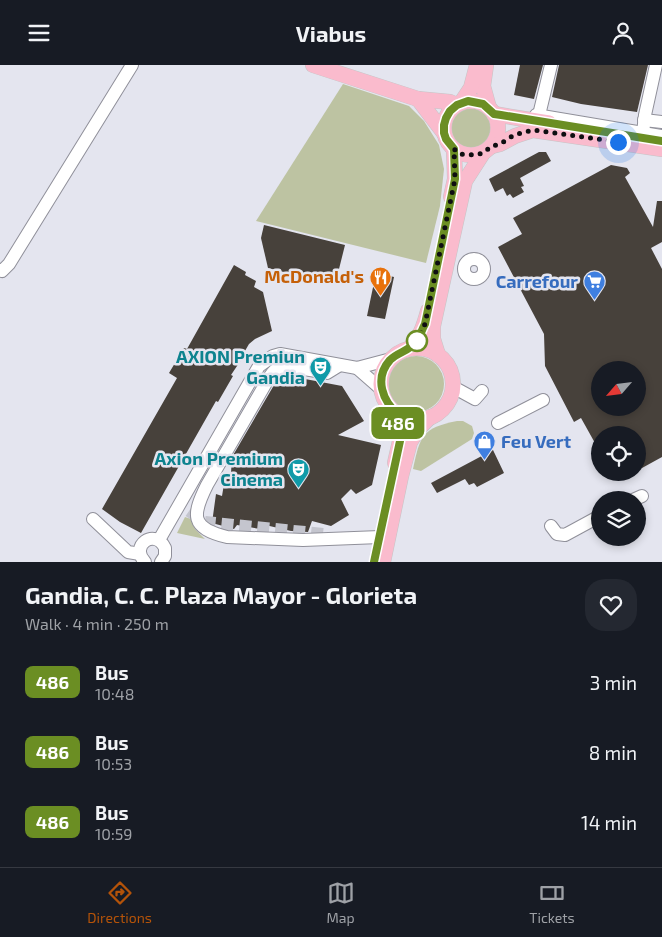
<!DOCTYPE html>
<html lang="en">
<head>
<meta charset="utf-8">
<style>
	body { margin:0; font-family:"Exo 2",sans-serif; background:#242831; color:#f1f3f6; height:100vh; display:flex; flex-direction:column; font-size:19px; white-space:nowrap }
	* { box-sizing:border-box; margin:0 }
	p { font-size:16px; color:#9ea1a6 }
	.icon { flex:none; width:28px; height:28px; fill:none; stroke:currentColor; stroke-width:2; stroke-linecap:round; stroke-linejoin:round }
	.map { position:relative; height:497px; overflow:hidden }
	.drawer { display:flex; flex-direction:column; background:#171b24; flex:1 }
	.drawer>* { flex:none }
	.badge { padding:0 10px; border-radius:8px; font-size:18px; line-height:32px }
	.needle { width:32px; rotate:242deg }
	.buttons { position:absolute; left:591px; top:296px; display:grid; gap:10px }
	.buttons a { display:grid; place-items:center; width:55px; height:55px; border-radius:50%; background:#171b24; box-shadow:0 2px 8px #0003; font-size:25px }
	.you { position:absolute; width:25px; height:25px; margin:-12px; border:4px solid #fff; border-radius:50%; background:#1a73e8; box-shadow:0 0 0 8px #1a73e833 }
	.map>.badge { position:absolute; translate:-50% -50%; box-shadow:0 0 0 2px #fff }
	.round { display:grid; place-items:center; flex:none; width:52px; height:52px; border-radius:20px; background:#242831 }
	.summary { display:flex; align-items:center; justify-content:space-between; height:85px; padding:0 25px }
	h1 { font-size:24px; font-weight:700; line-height:38px }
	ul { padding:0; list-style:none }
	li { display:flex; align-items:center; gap:15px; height:70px; padding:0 25px }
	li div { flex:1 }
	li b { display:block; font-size:19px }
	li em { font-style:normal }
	li .badge { min-width:55px; font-weight:700; text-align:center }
	header { display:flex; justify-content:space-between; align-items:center; height:65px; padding:0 25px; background:#171b24; font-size:22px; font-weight:700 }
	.tabs { display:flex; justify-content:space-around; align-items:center; height:70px; border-top:1px solid #363941; background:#171b24; font-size:14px; color:#9ea1a6 }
	.tabs a { display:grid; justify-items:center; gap:2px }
	.tabs .current { color:#b45309 }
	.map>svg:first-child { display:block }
</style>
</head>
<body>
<header><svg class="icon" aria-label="menu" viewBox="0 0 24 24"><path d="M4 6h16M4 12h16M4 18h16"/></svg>Viabus<svg class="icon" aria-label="person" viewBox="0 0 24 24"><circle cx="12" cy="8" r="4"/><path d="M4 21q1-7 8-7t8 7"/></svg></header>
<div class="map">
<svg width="662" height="497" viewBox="0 0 662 497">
	<rect width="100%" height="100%" fill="#e4e5ef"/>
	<g fill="#bdc3a2">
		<polygon points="343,19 409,41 424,56 439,80 444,104 440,141 426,198 256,156"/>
		<circle cx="471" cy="62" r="21"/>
		<circle cx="416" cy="319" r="28"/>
		<path d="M457,356H463L472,361L474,368L472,374L421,406L413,404C420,371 422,363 457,356Z"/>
		<polygon points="185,452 191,454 195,464 205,474 177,468"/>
	</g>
	<g fill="#47413b" fill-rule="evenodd">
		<polygon points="520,0 543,0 534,34 514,30"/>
		<polygon points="559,0 648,0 637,47 581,39 552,32"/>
		<polygon points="539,87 546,87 551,96 520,113 524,121 521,122 524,127 513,133 510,129 507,131 503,123 495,127 489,114"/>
		<path d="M611,100L627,103L630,108L625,112L653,162L657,136H662V177L651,183L662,204V392L642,403L638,394V370H600V387L581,353L574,357L545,301L544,269L498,182L522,169L513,153ZM600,305H638V342H600Z"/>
		<polygon points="264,160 345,180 335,220 268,203 261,173"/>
		<polygon points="234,200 246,207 245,210 256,216 254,222 263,227 272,266 255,274 249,279 242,291 243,292 231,310 233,311 218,337 216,336 141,468 120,457 102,444 177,313 169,308 184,283 187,284"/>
		<polygon points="376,208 394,212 385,254 367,251"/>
		<polygon points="284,310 342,321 364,356 338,370 381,380 372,420 356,429 351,424 341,434 349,450 331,461 312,456 308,467 291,466 261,459 260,464 237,460 234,464 212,458 216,429 222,431 226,407 231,408 232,392 277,315 281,311"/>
		<polygon points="493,385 504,408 477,422 474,418 469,420 465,414 437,428 431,418"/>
	</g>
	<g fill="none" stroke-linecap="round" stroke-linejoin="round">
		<polyline stroke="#c4c5ce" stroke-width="12" stroke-dasharray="12 6" stroke-linecap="butt" points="189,446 205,457 324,469"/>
		<defs>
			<g id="minor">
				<polyline points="536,50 643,68 645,50 656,0"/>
				<polyline points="539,50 551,0"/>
				<polyline points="644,55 662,57"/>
				<polyline points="635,71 643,68 662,71"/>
				<circle cx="474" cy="204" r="10"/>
				<polyline points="0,205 2,206 9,199 132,0"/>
				<path d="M340,300L327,308C315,307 289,299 279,303C275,304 272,308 270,311L207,420C192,450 190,463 227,472L303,475L380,472"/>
				<polyline points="357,303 381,324"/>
				<polyline points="453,322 475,334 482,326"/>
				<polyline points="498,358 543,335"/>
				<polyline points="633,435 642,431"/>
				<polyline points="93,454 128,487 140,489"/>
				<polyline points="551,461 557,469 565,470 600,451"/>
				<polyline points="159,475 259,301 273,291 280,289 357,303 391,294"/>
				<path d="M145,497C129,481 155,462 165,483V491L161,497"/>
			</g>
			<g id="major">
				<polyline points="313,0 418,34 450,37 457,40"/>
				<polyline points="486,0 483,21 489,43"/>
				<polyline points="418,34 444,68"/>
				<circle cx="471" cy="63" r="27"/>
				<polyline points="461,38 471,23 477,0"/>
				<polyline points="494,49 549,58"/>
				<polyline points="492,81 500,79 515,71 533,65 662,84"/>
				<polyline points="451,132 455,114 454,85"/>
				<circle cx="417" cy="319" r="36"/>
				<path d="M409,284C420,273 424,261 428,246"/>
				<polyline points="438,290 433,274 433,261 440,229 465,116 483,88"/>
				<polyline points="395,398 400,376 398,359 399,350"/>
				<polyline points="383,497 401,411 410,377 419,363 430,352"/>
			</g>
		</defs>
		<use href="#minor" stroke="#90909a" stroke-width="14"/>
		<use href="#major" stroke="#c5c5c6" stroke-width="16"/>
		<use href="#minor" stroke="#fff" stroke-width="12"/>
		<use href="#major" stroke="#fabbcd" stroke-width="15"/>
	</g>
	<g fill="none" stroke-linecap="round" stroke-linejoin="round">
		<defs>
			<path id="line" d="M374,497L400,376L398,359L399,350C382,336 374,313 390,295C398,287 409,286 416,277C420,272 422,264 425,259L455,114L454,84L446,74L444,68V60L446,53L450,46L457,40L468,36L483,39L494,49L501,50L662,76"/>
		</defs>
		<use href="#line" stroke="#fff" stroke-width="11"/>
		<use href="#line" stroke="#6b8e23" stroke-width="8"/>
		<polyline stroke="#0e0e11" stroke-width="5" stroke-dasharray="0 9" points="417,276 425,259 455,114 454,84 460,89 476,90 483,88 492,81 500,79 514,70 533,65 618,77"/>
	</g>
	<defs>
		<symbol id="restaurant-pin" viewBox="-11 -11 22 30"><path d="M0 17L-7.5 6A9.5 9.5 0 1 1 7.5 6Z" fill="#e8710a" stroke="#e4e5ef"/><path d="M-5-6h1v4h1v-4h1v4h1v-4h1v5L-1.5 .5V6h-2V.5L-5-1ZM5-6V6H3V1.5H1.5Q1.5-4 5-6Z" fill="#fff"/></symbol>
		<symbol id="supermarket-pin" viewBox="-11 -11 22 30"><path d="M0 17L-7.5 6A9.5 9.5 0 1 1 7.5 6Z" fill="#3f7fe0" stroke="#e4e5ef"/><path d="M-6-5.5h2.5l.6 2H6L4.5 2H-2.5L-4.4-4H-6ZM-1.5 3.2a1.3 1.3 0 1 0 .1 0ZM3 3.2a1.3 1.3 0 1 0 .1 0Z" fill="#fff"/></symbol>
		<symbol id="theatre-pin" viewBox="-11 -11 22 30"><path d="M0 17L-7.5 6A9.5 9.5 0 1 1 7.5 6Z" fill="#0f9aa8" stroke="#e4e5ef"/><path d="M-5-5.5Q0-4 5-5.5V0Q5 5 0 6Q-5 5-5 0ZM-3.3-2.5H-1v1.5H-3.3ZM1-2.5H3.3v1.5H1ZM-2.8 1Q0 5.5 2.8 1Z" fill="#fff"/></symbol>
		<symbol id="shop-pin" viewBox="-11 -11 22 30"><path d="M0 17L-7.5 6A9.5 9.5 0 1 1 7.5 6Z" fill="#3f7fe0" stroke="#e4e5ef"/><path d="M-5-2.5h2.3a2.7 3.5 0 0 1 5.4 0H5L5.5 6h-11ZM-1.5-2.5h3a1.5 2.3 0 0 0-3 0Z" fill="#fff"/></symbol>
	</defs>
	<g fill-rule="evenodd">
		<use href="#restaurant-pin" x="368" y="200" width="25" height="34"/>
		<use href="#supermarket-pin" x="582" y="204" width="25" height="34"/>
		<use href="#theatre-pin" x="308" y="290" width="25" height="34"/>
		<use href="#shop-pin" x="472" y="364" width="25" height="34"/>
		<use href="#theatre-pin" x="286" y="392" width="25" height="34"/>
	</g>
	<circle fill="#fff" stroke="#6b8e23" stroke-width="2.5" cx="417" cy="276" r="10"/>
	<g text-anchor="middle" stroke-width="5" stroke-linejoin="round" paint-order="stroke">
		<g font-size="18" font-weight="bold" fill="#c56008" stroke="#e4e5ef" text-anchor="end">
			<text x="364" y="218">McDonald's</text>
		</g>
		<g font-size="18" font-weight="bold" fill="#366cbe" stroke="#e4e5ef" text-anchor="end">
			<text x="578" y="223">Carrefour</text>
			<text x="501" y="383" text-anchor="start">Feu Vert</text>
		</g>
		<g font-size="18" font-weight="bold" fill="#0d838f" stroke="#e4e5ef" text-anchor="end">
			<text x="305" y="298">AXION Premiun<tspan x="305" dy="21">Gandia</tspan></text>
			<text x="283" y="400">Axion Premium<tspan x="283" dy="21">Cinema</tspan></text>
		</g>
	</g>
</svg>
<div class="buttons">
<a><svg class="needle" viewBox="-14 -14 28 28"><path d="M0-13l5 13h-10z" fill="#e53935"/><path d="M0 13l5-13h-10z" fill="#9ea1a6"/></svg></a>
<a><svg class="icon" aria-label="locate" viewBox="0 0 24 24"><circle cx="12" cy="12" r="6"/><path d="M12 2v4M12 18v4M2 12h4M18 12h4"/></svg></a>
<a><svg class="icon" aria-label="layers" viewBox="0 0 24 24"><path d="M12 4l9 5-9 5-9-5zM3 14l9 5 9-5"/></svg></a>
</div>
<div class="you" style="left:618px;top:77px"></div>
<b class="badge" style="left:398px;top:358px;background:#6b8e23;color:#fff">486</b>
</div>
<section class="drawer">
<div class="summary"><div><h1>Gandia, C. C. Plaza Mayor - Glorieta</h1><p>Walk · 4 min · 250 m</p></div><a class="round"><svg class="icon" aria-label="heart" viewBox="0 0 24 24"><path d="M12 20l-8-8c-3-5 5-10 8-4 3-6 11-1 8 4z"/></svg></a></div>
<ul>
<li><span class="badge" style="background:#6b8e23;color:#fff">486</span><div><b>Bus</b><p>10:48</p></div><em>3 min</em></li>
<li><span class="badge" style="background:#6b8e23;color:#fff">486</span><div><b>Bus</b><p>10:53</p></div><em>8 min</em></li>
<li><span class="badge" style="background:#6b8e23;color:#fff">486</span><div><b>Bus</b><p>10:59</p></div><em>14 min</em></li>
</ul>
</section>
<nav class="tabs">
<a class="current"><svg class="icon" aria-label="directions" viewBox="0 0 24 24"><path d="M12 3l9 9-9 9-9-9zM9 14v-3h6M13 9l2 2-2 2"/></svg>Directions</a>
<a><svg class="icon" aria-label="map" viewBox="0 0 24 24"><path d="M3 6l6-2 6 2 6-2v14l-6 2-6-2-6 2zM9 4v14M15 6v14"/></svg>Map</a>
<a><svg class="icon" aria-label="tickets" viewBox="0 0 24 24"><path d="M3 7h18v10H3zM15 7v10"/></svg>Tickets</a>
</nav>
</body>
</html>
